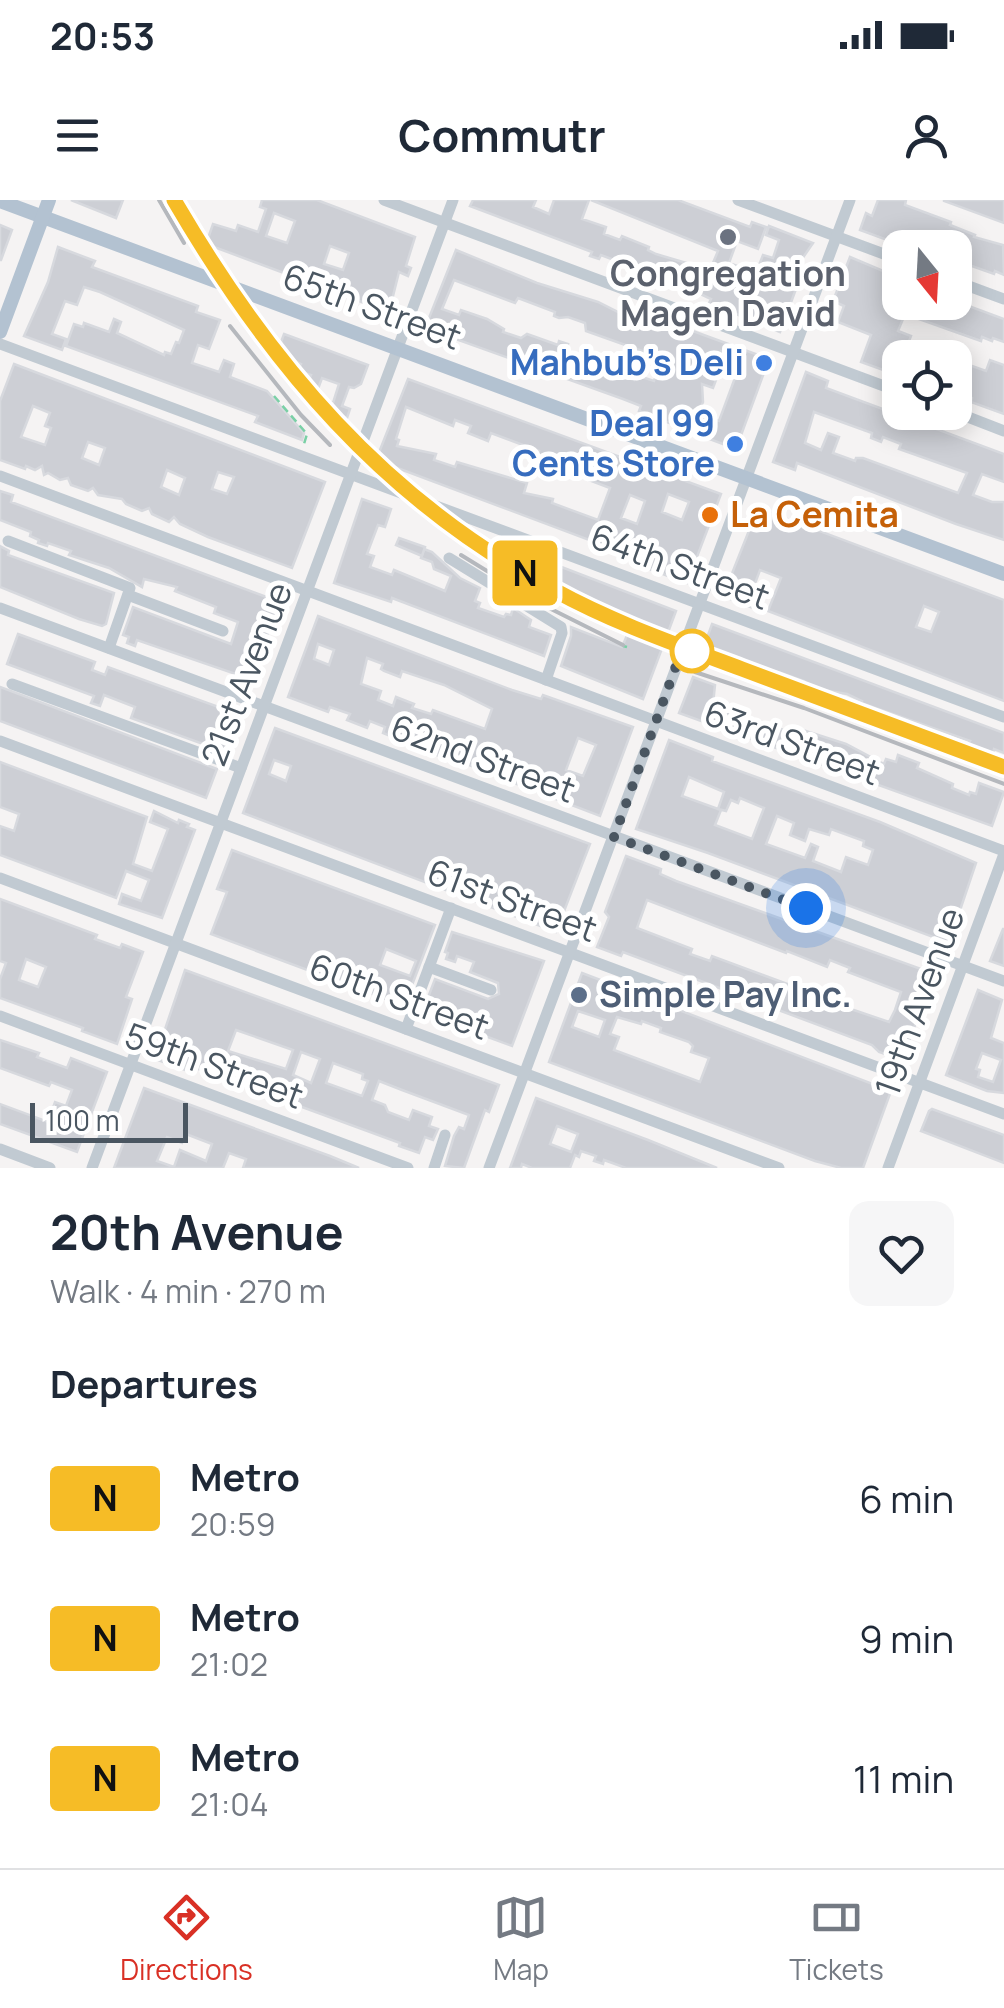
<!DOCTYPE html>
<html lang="en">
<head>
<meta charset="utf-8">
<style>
	body { margin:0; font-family:Manrope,sans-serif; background:#f6f6f7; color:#1f2937; height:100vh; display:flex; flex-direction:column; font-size:38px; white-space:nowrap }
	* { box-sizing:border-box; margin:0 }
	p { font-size:32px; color:#747a83 }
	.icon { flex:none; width:55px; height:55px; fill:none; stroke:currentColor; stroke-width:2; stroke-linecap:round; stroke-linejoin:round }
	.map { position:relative; height:968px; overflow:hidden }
	.side { display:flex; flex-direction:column; background:#fff; flex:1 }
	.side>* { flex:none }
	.badge { padding:0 20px; border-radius:8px; font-size:35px; line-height:65px }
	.needle { width:65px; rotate:162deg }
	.fabs { position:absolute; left:882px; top:30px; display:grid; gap:20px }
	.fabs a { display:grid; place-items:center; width:90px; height:90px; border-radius:20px; background:#fff; box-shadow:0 5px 25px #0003; font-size:50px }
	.scale { position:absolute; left:30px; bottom:25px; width:158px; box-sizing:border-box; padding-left:10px; border:5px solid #4a5661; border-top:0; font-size:28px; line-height:35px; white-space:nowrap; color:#4a5661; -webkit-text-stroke:8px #fff; paint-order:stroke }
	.you { position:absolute; width:50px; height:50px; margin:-25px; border:8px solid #fff; border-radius:50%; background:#1a73e8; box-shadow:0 0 0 15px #1a73e833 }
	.map>.badge { position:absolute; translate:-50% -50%; box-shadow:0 0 0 5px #fff }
	h2 { padding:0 50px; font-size:38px; line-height:90px }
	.round { display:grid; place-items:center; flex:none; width:105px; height:105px; border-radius:20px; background:#f6f6f7 }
	.overview { display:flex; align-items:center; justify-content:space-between; height:170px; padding:0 50px }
	h1 { font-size:48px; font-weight:700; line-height:75px }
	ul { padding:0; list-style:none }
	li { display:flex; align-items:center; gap:30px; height:140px; padding:0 50px }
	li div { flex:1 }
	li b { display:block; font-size:38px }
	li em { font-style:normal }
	li .badge { min-width:110px; font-weight:700; text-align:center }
	.status { display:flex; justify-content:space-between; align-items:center; height:70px; padding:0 50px; background:#fff; direction:ltr }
	.status svg { height:28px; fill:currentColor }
	header { display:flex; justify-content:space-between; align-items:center; height:130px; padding:0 50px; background:#fff; font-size:45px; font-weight:700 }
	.dock { display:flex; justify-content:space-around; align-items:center; height:140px; border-top:2px solid #e0e1e3; background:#fff; font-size:28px; color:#747a83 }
	.dock a { display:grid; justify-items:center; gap:5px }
	.dock .active { color:#d93025 }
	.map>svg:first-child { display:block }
</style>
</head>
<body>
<div class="status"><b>20:53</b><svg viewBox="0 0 49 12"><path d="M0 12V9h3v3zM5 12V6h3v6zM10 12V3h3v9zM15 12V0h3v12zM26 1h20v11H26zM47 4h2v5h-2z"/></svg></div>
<header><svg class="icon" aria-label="menu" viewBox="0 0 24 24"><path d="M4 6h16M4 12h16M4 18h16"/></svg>Commutr<svg class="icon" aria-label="person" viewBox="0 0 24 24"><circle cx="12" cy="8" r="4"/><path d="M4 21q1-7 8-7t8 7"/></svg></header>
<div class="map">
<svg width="1004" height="968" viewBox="0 0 1004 968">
	<rect width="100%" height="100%" fill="#f5f3f3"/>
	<g fill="#cdcfd5" stroke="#d7d9de" stroke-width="2.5" fill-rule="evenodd">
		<polygon points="71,0 123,0 116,18"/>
		<path d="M262,0H317L415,37L406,66L411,68L408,76L399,72L389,112L206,44L213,24L236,31L238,25L258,32L266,9L260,7ZM274,13L295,21L287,43L266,36ZM330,46L349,53L343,70L324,64Z"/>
		<polygon points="473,0 536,0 533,7 549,14 554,0 589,0 582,19 606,27 604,34 620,40 622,36 649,47 648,50 656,54 710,70 718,51 591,0 678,0 750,27 752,22 766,27 758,49 737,41 729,63 756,73 763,55 773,58 779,40 766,35 769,26 813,43 802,59 799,68 803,70 780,132 709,103 711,99 688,88 601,55 599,59 590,56 592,52 470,6"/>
		<polygon points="878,0 906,0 905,5 951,22 950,25 975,35 974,37 1003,45 1004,75 995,71 994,74 955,60 955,48 909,48 860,30 866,13 872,16"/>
		<polygon points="944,0 1004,0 1004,23 944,1"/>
		<polygon points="0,25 12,30 1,60 0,60"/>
		<polygon points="58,47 95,61 92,67 198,106 196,112 220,120 209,149 198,145 192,163 219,172 224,160 234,164 230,177 267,191 304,233 302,240 255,222 258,216 66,146 74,124 83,127 84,123 109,132 114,119 121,122 117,133 164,155 165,152 171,154 176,142 179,143 184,130 100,92 84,87 77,105 65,101 52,134 66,139 62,150 24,136 48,82"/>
		<path d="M456,50L537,83L598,102L628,117L669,130L671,123L769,159L736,249L696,234L698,229L685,224L671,219L669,223L639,211L641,206L623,199L425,128ZM454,80L515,103L518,98L526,101L555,112L554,116L559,118L568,117L585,123L586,131L662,158L654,181L636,175L634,180L605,170L608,161L599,157L598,161L594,159L592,165L564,154L568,144L559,141L558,145L527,134L521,138L503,132L504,129L487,119L461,110L459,115L442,109ZM721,151L742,159L719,221L698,214L703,202L702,184L713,188L716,180L711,178Z"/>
		<polygon points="850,57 900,78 900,102 958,102 1004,119 1004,142 993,138 992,141 982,137 981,141 905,114 898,131 911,136 907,146 935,158 900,158 900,174 897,175 861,162 871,135 838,122 844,106 833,101"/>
		<polygon points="284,134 368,165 361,184 354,188 349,187 342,206 350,209 347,218 332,213 319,198 333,203 339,184 322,178 318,189 307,185 311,175 298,171 301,164 282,155 278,150"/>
		<polygon points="955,160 986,171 990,160 1004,165 1004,214 971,202 972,198 955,191"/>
		<path d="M14,164L325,282L292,368L208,337L180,324L174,317L169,322L152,314L149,308L142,311L126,304L122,299L98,295L93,288L88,291L71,285L68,278L60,280L48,273L44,275L42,266L35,270L26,266L25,269L0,260V201ZM33,206L50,213L45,226L51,228L45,245L21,237ZM88,242L105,248L99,265L82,258ZM167,270L185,278L179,295L161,287ZM218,272L234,277L227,294L212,289Z"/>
		<path d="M806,172L828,181L826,188L1004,254V282L982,274L973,295L992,302H1004V340L956,324L797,263L795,270L773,262ZM814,212L872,233L871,238L881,242L883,237L901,244L899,249L967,273L958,293L863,258H856L855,261L833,253L839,237L828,233L821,250L805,243Z"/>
		<path d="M408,179L721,294L687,383L646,368L648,362L376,260ZM406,207L453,226L455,220L471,226L468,233L488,241L491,233L539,251L537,256L553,262L552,266L610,288L598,320L552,303L553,299L524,293L527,283L457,262L455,267L434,260L436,254L397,246L399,240L396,239ZM668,294L689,302L682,320L662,312ZM630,295L645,301L637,324L621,318Z"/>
		<polygon points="0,291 13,295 11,302 280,402 250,479 137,440 135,446 127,443 129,437 123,435 133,407 231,444 238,422 214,413 216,407 175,391 177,387 144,379 142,387 109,368 69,355 71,351 48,343 47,346 38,343 39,340 30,336 31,332 0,320"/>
		<polygon points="362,299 391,309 385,327 378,325 367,354 374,356 370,367 392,375 394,370 445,391 451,376 434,369 432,362 421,358 424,349 432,352 460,378 480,388 475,401 480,403 478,408 504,417 506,414 511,415 513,408 531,420 529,427 551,435 544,456 392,398 391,402 334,383"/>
		<path d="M758,308L1004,400V501L768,411L781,378L760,370L750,397L761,401L758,410L723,396ZM924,406L939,412L931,432L916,427Z"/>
		<polygon points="399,338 425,347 422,356 396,345"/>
		<polygon points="0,346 9,351 8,355 114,393 106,424 102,426 79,419 0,387"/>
		<polygon points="538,358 676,411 643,499 561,466 571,436 571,427 622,447 634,419 524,367 527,359 536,363"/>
		<path d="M318,416L512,490L541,499L543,495L633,527L600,616L501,578L503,572L477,563L475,567L439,556L419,547L421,541L403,534L400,540L383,533L385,527L370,521L367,528L347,520L350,514L330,507L328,512L288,497ZM318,444L334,450L329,465L314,459ZM367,458L383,464L381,469L384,471L400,477L402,471L444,485L492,509L485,529L433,510L431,514L412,508L414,504L396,497L393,506L378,500L381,491L361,484ZM578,538L596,545L583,576L566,570Z"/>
		<polygon points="712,424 1004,533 1004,553 994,549 993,553 968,544 970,541 861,503 862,501 847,494 811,488 803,485 804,481 781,473 757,466 756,469 703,449"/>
		<polygon points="18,434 95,462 92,470 105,475 108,467 238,514 225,552 131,518 135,507 104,495 100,506 91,503 94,496 7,464"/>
		<polygon points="693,477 715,485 713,504 800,536 803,530 846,544 884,564 886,559 896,562 898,555 919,563 917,568 953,584 952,588 969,595 970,592 976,594 979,583 1004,592 992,626 679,513"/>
		<polygon points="0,487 217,569 206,598 0,521"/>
		<path d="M275,528L590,644L556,732L243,613ZM274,560L291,566L286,581L269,574Z"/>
		<path d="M669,540L713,557L712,561L880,622L976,663L949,743L708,653L636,629ZM689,577L724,592L718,609L726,611L731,600L738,603L740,598L764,608L752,639L715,625L721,610L682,596ZM777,616L794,623L790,635L805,641L809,629L829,635L831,629L864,641L863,646L873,650L868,665L846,657L841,672L813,661L818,647L811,644L805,658L766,644Z"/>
		<polygon points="0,562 147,617 133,664 152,671 168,629 150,622 154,611 178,623 179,620 189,624 187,627 195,630 162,718 119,704 122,694 141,701 149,680 126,671 116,698 0,655 0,626 14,631 19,614 0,607"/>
		<path d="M232,650L435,725L404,806L211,734L227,692L217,689ZM386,749L416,761L410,776L380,765Z"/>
		<path d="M626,656L661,669L660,674L676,681L935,774L926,806L923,804L902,860L879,852L872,845L639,758L623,752L621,756L597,747L609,717L605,712ZM647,700L786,753L787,751L827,767L830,760L850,768L848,772L901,792L895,810L889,822L845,807L818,791L817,795L712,756L710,761L690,754L692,749L637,728Z"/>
		<path d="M0,699L97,735L95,739L120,748L122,744L143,752L126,797L132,799L117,844L82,831L83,828L0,798V779L6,763L0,761ZM26,759L46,767L38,787L19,780Z"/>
		<polygon points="1003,729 1004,729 1004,766 990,761"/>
		<polygon points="452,732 544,761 512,846 477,833 479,829 424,808 435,779 488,799 499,794 498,783 470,772 474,762 457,756 455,762 446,759 448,753 445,752"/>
		<path d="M185,770L499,885L489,912L485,910L464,968L445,966L454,936L459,927L464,929L469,915L402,890L379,881L372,900L385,905L388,912L409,920L413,910L432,917L429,926L438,929L433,940L425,937L419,953L399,946L400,943L204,871L187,865L185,870L155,859ZM236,830L293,850L286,869L228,851ZM301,852L320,859L311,883L293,875ZM333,863L363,874L362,879L368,881L362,896L326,883Z"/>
		<path d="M582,773L891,891L863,968H841L815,961L549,862ZM578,811L605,820L599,837L572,827ZM617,817L641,824L642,821L661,828L660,832L689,842L693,846L691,852L709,858L700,882L614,850L619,837L610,834Z"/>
		<path d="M978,790L1002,800L991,838L1004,843V893L987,891L946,875ZM982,853L1001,860L993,882L978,877L980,870L976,869Z"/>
		<polygon points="0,840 39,853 37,857 67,868 71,858 107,872 77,952 0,924 0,904 48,922 55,902 66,906 72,890 51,882 49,886 0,868"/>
		<path d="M144,888L330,956L359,968H243L246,959L229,953L223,968H114ZM186,934L212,944L206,961L180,950L174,967L157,961L167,937L182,943Z"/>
		<path d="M536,898L648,940L717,968H626L604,960L603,964L594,961L596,956L581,951L579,957L575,955L570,968H532L522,964L521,968H510ZM557,926L578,934L571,952L550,944Z"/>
		<polygon points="932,909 1004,935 1004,963 921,931 929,911"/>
	</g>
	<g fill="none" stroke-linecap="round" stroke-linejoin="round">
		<g stroke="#7ad0a6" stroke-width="2.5" stroke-dasharray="8 5" stroke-linecap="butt">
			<polyline points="274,196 307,234 304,244"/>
			<polyline points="633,422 637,424"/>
			<polyline points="623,446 627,447"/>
		</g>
		<g stroke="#c1cad2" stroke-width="11">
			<polyline points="384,0 900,192"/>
			<polyline points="738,0 900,60"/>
			<polyline points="955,81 1004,99"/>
			<polyline points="0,144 1004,517"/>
			<polyline points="955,212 1004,231"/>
			<polyline points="0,276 1004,651"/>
			<polyline points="8,341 130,388 109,448"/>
			<polyline points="449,358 561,427 562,433 546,480"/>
			<polyline points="128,395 223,431"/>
			<polyline points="0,408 1004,781"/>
			<polyline points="685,443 850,0"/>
			<polyline points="12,484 241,568"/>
			<polyline points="0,541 1004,914"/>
			<polyline points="0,678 779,968"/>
			<polyline points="429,767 491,790"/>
			<polyline points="0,816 408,968"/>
			<polyline points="406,829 451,708"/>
			<polyline points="0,949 50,968"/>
			<polyline points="92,968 453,0"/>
			<polyline points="434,968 445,935"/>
			<polyline points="489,968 676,468"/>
			<polyline points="888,968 1004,654"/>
		</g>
		<g stroke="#b3c2d1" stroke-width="14">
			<polyline points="0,1 1004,374"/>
			<polyline points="0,132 49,0"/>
		</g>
		<g stroke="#b5b8bd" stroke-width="4">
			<polyline points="159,0 184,43"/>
			<polyline points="249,120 282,164 343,232"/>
			<polyline points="230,126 301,215 330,245"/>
			<polyline points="472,340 549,388 630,428"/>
			<polyline points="461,355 539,403 623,445"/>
			<polyline points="702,454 1004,567"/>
			<polyline points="695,472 804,508 1004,584"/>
		</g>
		<polyline stroke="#c1cad2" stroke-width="11" points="676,468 685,443"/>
	</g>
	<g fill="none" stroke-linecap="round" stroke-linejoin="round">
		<defs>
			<path id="line" d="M174,0C269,163 384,300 554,390C614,423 678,445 742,469C829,502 917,534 1004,567"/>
		</defs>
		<use href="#line" stroke="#fff" stroke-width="22"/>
		<use href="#line" stroke="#f6bc26" stroke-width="15"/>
		<polyline stroke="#4a5661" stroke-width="10" stroke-dasharray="0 18" points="692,451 684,444 614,637 806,708"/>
	</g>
	<circle fill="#6b7280" stroke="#fff" stroke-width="4" cx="728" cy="37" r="10"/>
	<g fill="#3f7fe0" stroke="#fff" stroke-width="4">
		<circle cx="764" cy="163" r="10"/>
		<circle cx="735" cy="244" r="10"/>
	</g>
	<circle fill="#e8710a" stroke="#fff" stroke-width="4" cx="710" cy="315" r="10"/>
	<circle fill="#fff" stroke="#f6bc26" stroke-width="5" cx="692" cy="451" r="20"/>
	<circle fill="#5c6f8a" stroke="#fff" stroke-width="4" cx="579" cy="795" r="10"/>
	<g text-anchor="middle" stroke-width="10" stroke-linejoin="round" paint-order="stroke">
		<g font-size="35" font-weight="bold" fill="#5b616d" stroke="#fff">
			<text x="728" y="86">Congregation<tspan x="728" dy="40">Magen David</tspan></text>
		</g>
		<g font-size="35" fill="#4a5661" stroke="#fff">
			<text transform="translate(372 107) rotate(20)" y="12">65th Street</text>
			<text transform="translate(680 367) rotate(20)" y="12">64th Street</text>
			<text transform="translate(247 474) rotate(-69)" y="12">21st Avenue</text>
			<text transform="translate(792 543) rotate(20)" y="12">63rd Street</text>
			<text transform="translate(483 559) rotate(20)" y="12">62nd Street</text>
			<text transform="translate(512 701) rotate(20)" y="12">61st Street</text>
			<text transform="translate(399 797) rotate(20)" y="12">60th Street</text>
			<text transform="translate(920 802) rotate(-70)" y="12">19th Avenue</text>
			<text transform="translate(214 866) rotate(20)" y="12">59th Street</text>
		</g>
		<g font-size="35" font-weight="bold" fill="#366cbe" stroke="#fff" text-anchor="end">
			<text x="744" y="175">Mahbub's Deli</text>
			<text x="715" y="236">Deal 99<tspan x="715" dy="40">Cents Store</tspan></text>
		</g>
		<g font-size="35" font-weight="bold" fill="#c56008" stroke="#fff" text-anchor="start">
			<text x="730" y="327">La Cemita</text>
		</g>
		<g font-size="35" font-weight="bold" fill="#4e5e75" stroke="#fff" text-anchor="start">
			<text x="599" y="807">Simple Pay Inc.</text>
		</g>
	</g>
</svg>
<div class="fabs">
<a><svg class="needle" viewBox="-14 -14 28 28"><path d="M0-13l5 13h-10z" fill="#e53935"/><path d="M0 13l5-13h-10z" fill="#747a83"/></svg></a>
<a><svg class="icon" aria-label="locate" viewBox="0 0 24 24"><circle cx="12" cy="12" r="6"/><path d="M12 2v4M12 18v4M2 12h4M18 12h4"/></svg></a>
</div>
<div class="scale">100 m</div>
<div class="you" style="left:806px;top:708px"></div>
<b class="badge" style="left:525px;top:373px;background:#f6bc26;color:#111">N</b>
</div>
<section class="side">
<div class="overview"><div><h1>20th Avenue</h1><p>Walk · 4 min · 270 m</p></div><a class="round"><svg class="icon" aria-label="heart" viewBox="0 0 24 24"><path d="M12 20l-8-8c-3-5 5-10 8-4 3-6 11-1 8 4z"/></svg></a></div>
<h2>Departures</h2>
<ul>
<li><span class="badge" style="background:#f6bc26;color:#111">N</span><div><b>Metro</b><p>20:59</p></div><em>6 min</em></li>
<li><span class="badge" style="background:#f6bc26;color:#111">N</span><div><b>Metro</b><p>21:02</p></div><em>9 min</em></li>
<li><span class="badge" style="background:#f6bc26;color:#111">N</span><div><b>Metro</b><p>21:04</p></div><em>11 min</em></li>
</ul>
</section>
<nav class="dock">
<a class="active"><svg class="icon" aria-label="directions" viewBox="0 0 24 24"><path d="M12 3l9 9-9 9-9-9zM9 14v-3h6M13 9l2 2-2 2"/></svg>Directions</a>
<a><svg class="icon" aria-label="map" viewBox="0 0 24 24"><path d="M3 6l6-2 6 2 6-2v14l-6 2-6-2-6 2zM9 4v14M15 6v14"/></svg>Map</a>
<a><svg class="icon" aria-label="tickets" viewBox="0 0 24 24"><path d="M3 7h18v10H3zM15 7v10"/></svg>Tickets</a>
</nav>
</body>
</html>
